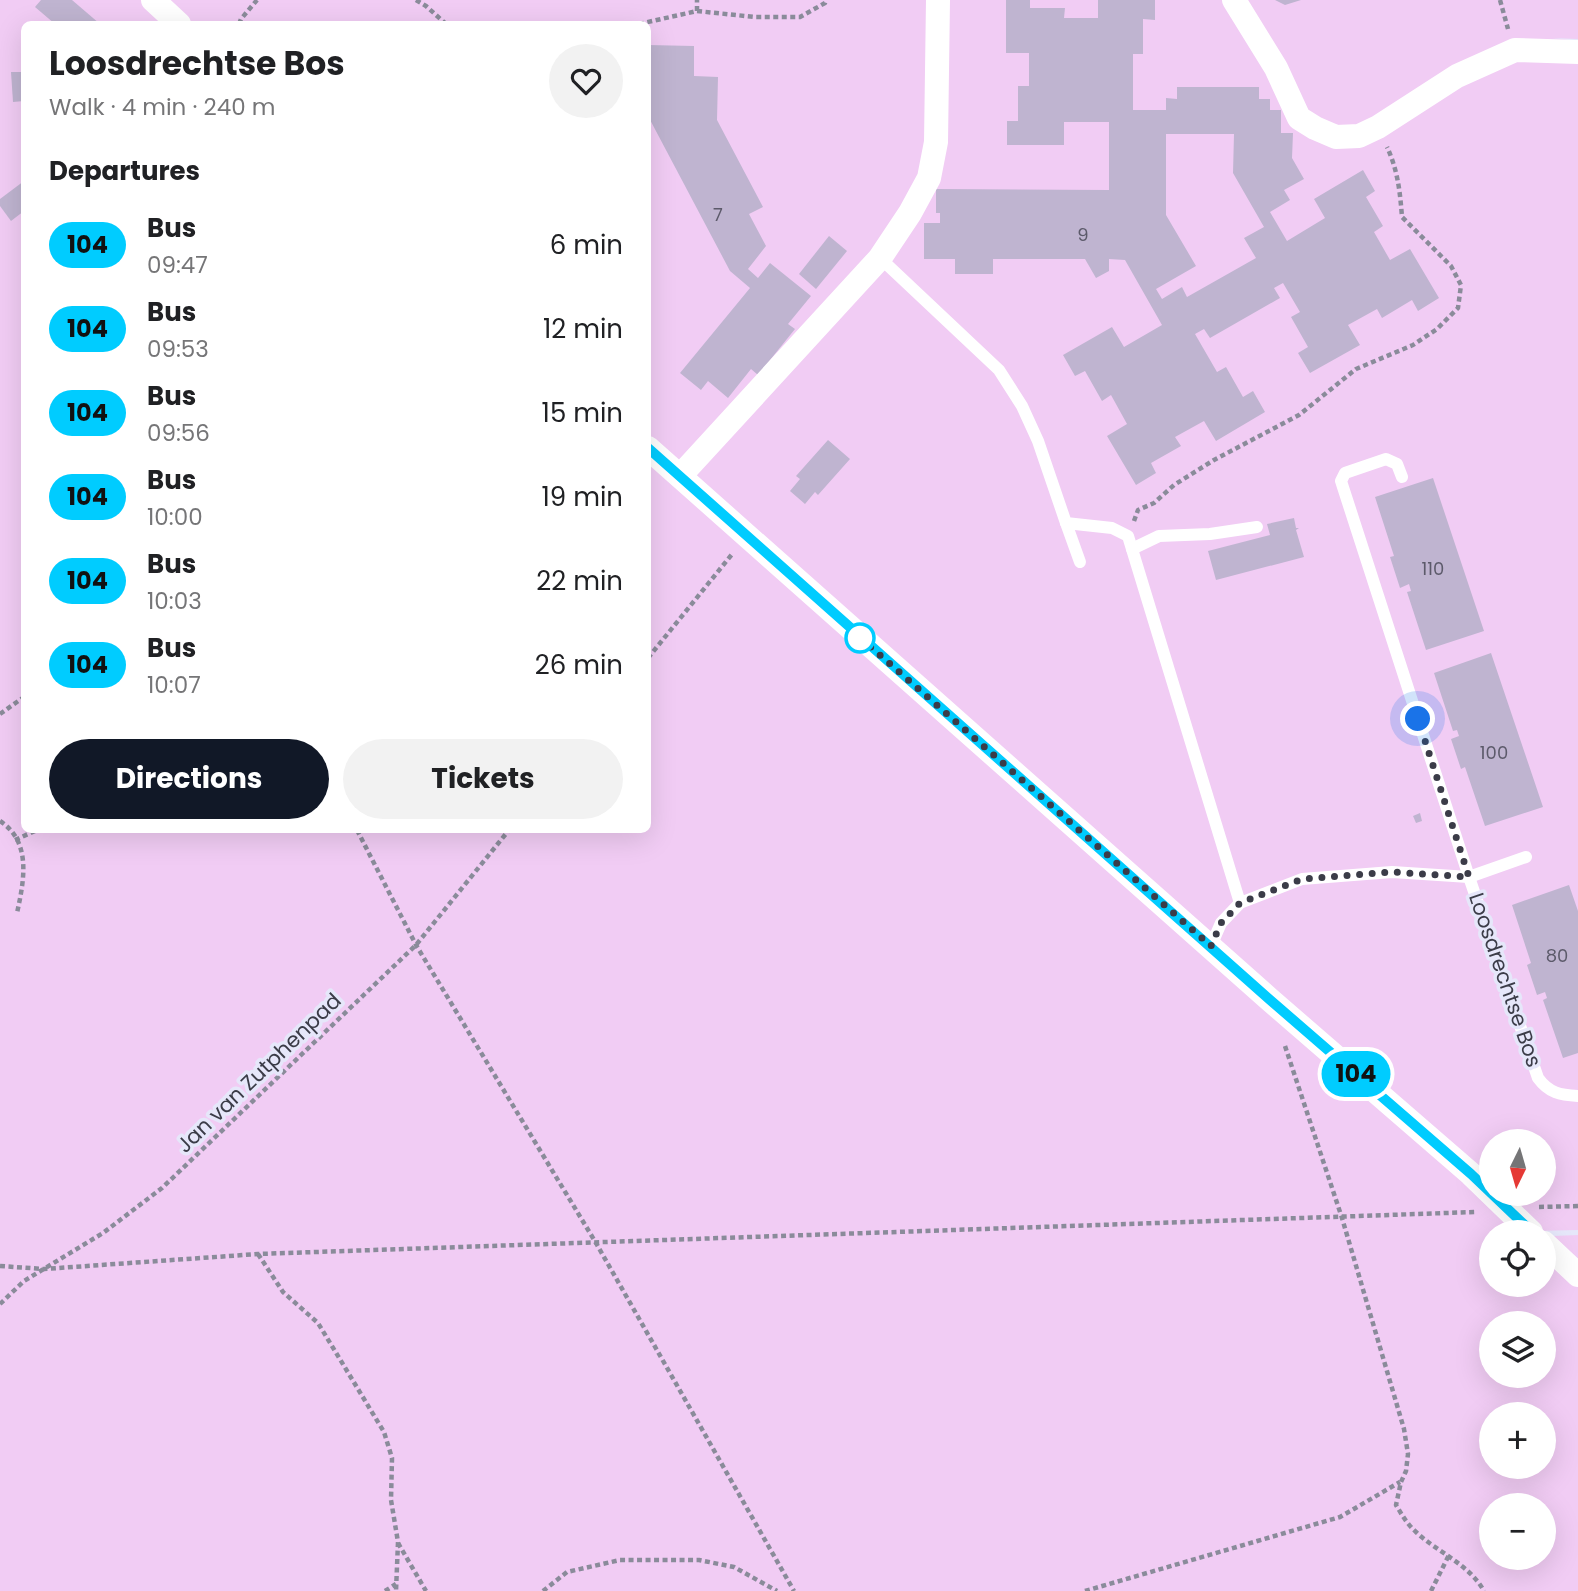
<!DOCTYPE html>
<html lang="en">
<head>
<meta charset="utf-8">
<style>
	body { margin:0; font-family:Poppins,sans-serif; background:#f2f2f2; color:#202124; height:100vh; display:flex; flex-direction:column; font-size:26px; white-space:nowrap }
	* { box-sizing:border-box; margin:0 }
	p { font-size:23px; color:#757577 }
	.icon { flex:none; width:38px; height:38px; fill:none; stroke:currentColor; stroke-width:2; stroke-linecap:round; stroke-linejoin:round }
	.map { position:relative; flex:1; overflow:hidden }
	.details { position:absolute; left:21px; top:21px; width:630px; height:812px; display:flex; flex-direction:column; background:#fff; border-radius:10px; box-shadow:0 7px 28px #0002 }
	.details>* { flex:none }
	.badge { padding:0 14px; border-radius:23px; font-size:24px; line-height:46px }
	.needle { width:46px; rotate:185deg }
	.fabs { position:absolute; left:1479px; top:1129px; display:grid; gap:14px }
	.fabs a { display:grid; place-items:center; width:77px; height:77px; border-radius:50%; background:#fff; box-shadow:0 7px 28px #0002; font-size:35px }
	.you { position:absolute; width:35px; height:35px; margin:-18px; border:5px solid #fff; border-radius:50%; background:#1a73e8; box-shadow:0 0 0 10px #1a73e833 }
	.map>.badge { position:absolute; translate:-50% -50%; box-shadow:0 0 0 4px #fff }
	h2 { padding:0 28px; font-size:26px; line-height:63px }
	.round { display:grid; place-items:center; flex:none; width:74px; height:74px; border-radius:37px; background:#f2f2f2 }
	.headline { display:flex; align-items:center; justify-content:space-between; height:119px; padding:0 28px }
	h1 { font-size:33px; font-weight:700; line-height:52px }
	.cta { display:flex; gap:14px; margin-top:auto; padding:14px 28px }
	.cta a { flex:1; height:80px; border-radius:42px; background:#111827; color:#fff; font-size:28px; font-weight:700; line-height:80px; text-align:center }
	.cta a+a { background:#f2f2f2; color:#202124 }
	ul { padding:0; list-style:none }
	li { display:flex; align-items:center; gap:21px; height:84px; padding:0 28px }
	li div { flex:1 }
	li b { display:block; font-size:26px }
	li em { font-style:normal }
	li .badge { min-width:77px; font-weight:700; text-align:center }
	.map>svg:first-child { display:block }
</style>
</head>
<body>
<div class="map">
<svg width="1578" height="1591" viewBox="0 0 1578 1591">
	<rect width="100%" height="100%" fill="#e6e7fa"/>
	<g fill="#f1ccf4" fill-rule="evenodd">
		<path d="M0,0H1578V39L1552,38L1578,41V1230L1491,1232V1284H1544V1250L1578,1283V1591H0ZM24,24H648V830H24ZM1491,1141H1544V1194H1491ZM1491,1323H1544V1376H1491ZM1491,1414H1544V1466H1491ZM1491,1505H1544V1558H1491Z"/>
		<polygon points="1578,1235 1578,1259 1553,1236"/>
	</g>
	<g fill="#bfb4d0" fill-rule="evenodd">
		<polygon points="41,0 72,0 100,24 55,24 35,7"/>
		<path d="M1006,0H1030V8H1065L1064,18H1098V0H1155V20L1143,19V54H1133V110H1166V98L1177,99V87H1259V99H1270V110H1281V133H1293L1292,158L1304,179L1284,190L1290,200L1270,212L1287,241L1325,218L1314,199L1363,170L1375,191L1366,197L1383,226L1374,232L1390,260L1410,249L1439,298L1418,311L1412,300L1382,318L1377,309L1348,325L1360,345L1310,373L1298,353L1308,347L1291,317L1300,312L1283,283L1274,288L1280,298L1210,338L1204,329L1195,334L1217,372L1226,367L1243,397L1253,391L1265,412L1216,441L1204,421L1175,437L1181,446L1151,463L1156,473L1136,485L1107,436L1127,424L1111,395L1102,401L1085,371L1075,376L1063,355L1112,327L1124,347L1162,325L1125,260L1109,259V271L1096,278L1085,259H993V274H955V259H924V223H940V213H936V189L1109,190V122H1064V145H1007V121H1018V86H1029V53H1006ZM1166,134H1234L1233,173L1264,227L1244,238L1256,258L1187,297L1182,287L1162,299L1156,289L1196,266L1166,215Z"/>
		<polygon points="1275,0 1301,0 1285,5"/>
		<polygon points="648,45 694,46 694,76 718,77 717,120 763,207 749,214 766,246 748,269 758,278 770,263 811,296 788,324 795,329 758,375 751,369 728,398 708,381 701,390 680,373 750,288 730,271 648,116"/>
		<polygon points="11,72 24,72 24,101 13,102"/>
		<polygon points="24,181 24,211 11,221 0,206 0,199"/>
		<polygon points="829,236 847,251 816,289 799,274"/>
		<polygon points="828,440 850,459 818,495 815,492 805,504 790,491 800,479 796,476"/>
		<polygon points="1433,478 1484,631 1426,650 1407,592 1411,591 1409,584 1400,588 1390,557 1394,556 1375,497"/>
		<polygon points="1294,518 1296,528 1299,528 1296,530 1304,557 1216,580 1208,551 1270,535 1267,524"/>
		<polygon points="1491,653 1543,807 1485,826 1465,767 1461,769 1451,739 1459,736 1457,730 1453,731 1434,673"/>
		<polygon points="1420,813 1422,821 1416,823 1413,816"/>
		<polygon points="1569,885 1578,911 1578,1053 1563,1058 1543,1000 1547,998 1545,992 1537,995 1527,965 1531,963 1512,905"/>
	</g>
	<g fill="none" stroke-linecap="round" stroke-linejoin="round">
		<g stroke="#8a8b9a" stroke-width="4.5" stroke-dasharray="5 3.5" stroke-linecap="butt">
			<polyline points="416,0 426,6 446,24"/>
			<polyline points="1500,0 1508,29"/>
			<polyline points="697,11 697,0"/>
			<polyline points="239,24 241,19 257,0"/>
			<polyline points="639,24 697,11 755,17 800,17 825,3 826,0"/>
			<path d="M1134,521L1138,510L1154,503L1174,485L1214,460L1299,415L1356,369L1413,345L1437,329L1458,308L1461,285L1451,266L1402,217C1400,192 1398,171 1387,147"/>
			<polyline points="648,658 733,553"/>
			<polyline points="0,714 24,697"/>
			<path d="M0,821C32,842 24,881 17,913"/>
			<polyline points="357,830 416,945 596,1243 794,1591"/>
			<polyline points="15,840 37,830"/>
			<path d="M1285,1046L1342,1218L1404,1429L1408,1454L1406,1471L1401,1482L1396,1505C1402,1515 1407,1524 1416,1532C1437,1552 1469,1564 1484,1591"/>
			<polyline points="1539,1207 1578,1206"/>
			<polyline points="258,1254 283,1292 318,1323 384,1432 392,1458 391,1500 398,1542 396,1591"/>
			<polyline points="0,1266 44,1269 258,1254 1475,1212"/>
			<polyline points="0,1304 24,1281 103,1233 162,1188 416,945 509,830"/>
			<polyline points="398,1543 426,1591"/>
			<polyline points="385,1591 396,1584"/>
			<polyline points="543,1591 567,1572 620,1560 699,1560 734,1567 777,1591"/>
			<polyline points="1085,1591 1340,1517 1400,1482"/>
			<polyline points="1431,1591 1449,1555"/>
		</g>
		<g stroke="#fff" stroke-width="12">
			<polyline points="880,258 999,370 1022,406 1038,441 1066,523 1112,528 1128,536 1240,903"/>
			<path d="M1402,477L1397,464L1386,459L1345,473L1341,481L1469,877L1538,1078C1549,1093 1560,1095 1578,1096"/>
			<polyline points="1066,523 1080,562"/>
			<polyline points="1132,549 1159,536 1210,534 1257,527"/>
			<polyline points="1211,946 1221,923 1240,903 1302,879 1392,872 1469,877 1526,857"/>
		</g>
		<g stroke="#fff" stroke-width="24">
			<polyline points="153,0 179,24"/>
			<polyline points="1234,0 1276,68 1299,118 1315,128 1336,137 1359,136 1378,127 1457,76 1515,50 1578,52"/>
			<polyline points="648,448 1269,999 1471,1174 1531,1232"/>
			<polyline points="680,476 880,258 910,213 929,178 936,142 938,0"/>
			<polyline points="1544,1243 1578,1275"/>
		</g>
	</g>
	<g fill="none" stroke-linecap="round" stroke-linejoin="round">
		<defs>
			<polyline id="line" points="648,448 1269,999 1471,1174 1532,1232"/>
		</defs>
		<use href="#line" stroke="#fff" stroke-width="16"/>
		<use href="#line" stroke="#0cf" stroke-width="10"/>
		<polyline stroke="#3b3c48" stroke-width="7" stroke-dasharray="0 12.6" points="860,638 856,634 1211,946 1221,923 1240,903 1302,879 1392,872 1469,877 1418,719"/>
	</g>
	<circle fill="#fff" stroke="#0cf" stroke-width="3.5" cx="860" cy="638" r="14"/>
	<g text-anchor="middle" stroke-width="7" stroke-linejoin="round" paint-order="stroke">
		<g font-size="18" fill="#5c5a6a">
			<text x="718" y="221">7</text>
			<text x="1083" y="241">9</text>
			<text x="1433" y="575">110</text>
			<text x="1494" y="759">100</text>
			<text x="1557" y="962">80</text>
		</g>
		<g font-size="21" fill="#3b3c48" stroke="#e6e7fa">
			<text transform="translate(1505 980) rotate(71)" y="7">Loosdrechtse Bos</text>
			<text transform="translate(259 1073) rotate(-44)" y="7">Jan van Zutphenpad</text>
		</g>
	</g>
</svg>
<div class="fabs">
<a><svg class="needle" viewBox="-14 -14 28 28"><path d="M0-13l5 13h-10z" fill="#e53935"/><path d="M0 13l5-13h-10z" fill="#757577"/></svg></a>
<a><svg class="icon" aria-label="locate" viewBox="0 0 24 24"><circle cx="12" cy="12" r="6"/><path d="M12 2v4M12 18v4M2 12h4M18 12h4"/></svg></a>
<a><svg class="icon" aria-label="layers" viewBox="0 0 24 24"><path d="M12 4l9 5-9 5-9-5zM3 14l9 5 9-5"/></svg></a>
<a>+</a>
<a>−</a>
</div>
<div class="you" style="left:1418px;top:719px"></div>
<b class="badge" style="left:1356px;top:1074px;background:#0cf;color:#111">104</b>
<section class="details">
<div class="headline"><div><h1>Loosdrechtse Bos</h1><p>Walk · 4 min · 240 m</p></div><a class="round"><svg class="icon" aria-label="heart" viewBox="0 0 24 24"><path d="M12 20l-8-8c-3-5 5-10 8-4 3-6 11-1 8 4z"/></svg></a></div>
<h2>Departures</h2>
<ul>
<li><span class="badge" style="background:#0cf;color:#111">104</span><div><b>Bus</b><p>09:47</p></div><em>6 min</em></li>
<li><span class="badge" style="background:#0cf;color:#111">104</span><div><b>Bus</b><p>09:53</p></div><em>12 min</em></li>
<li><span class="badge" style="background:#0cf;color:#111">104</span><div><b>Bus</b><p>09:56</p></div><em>15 min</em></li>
<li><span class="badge" style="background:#0cf;color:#111">104</span><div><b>Bus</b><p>10:00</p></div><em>19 min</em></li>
<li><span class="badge" style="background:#0cf;color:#111">104</span><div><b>Bus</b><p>10:03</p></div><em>22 min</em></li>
<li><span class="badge" style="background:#0cf;color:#111">104</span><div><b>Bus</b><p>10:07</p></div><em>26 min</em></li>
</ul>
<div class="cta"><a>Directions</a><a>Tickets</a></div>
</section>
</div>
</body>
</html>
